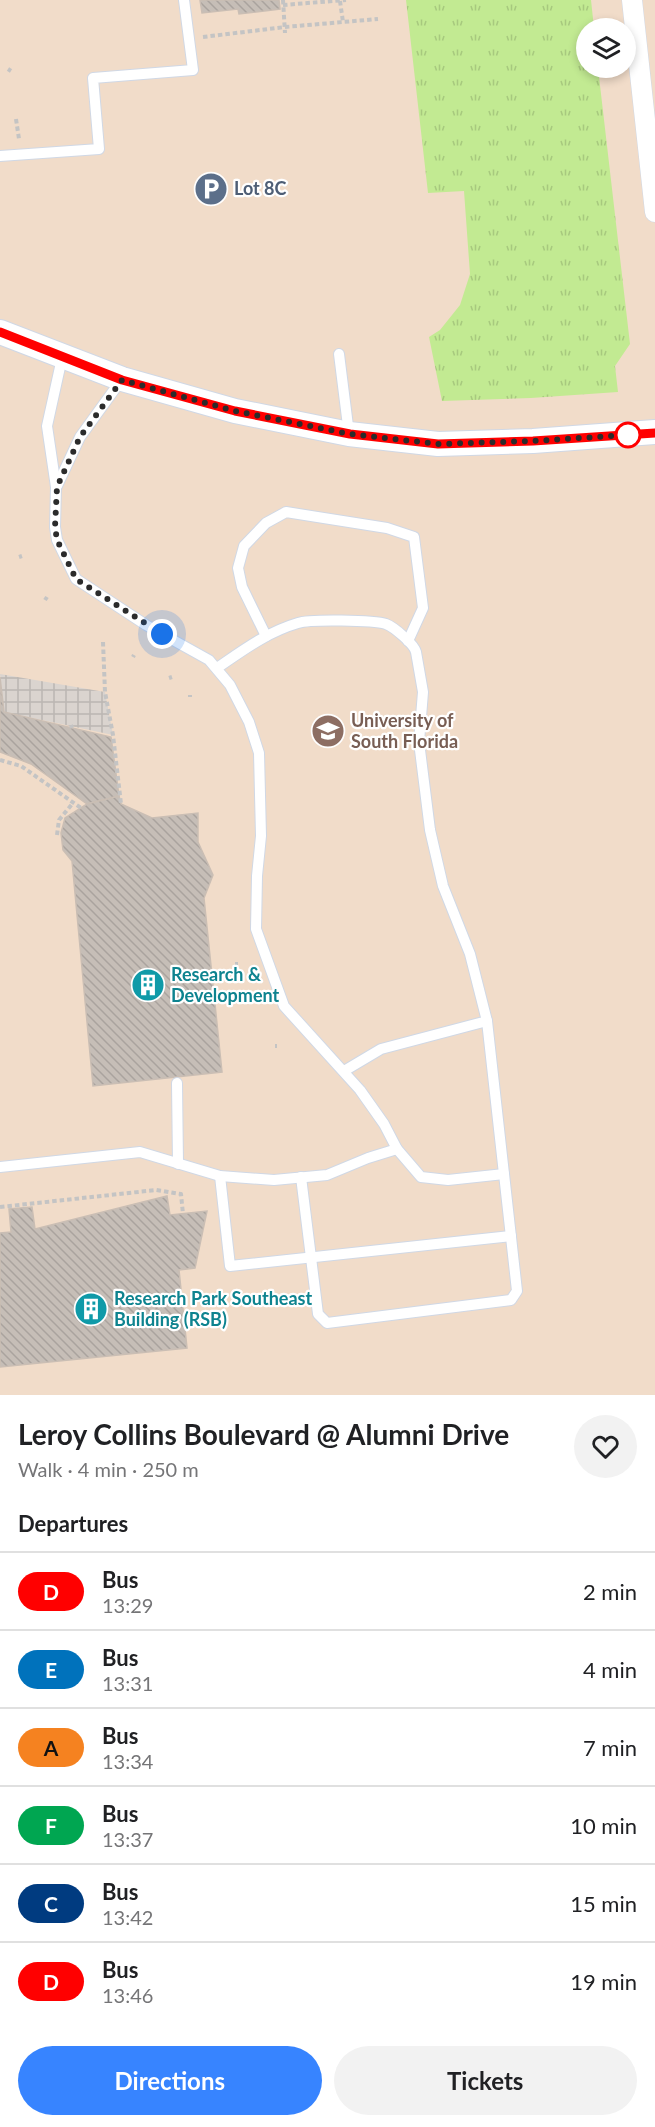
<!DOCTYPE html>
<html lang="en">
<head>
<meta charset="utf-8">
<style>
	body { margin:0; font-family:Lato,sans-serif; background:#f2f2f2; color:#202124; height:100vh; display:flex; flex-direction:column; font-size:22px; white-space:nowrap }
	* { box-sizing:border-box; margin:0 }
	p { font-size:20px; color:#757577 }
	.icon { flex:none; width:33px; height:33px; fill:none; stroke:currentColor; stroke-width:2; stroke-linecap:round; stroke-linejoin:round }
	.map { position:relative; height:1395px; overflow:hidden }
	.side { display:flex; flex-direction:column; background:#fff; flex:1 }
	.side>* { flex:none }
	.badge { padding:0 12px; border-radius:20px; font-size:21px; line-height:39px }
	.tools { position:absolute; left:576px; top:18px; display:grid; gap:12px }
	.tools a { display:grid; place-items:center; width:60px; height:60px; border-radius:50%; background:#fff; box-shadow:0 3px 9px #0003; font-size:30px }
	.you { position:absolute; width:30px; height:30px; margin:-15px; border:4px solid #fff; border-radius:50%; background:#1a73e8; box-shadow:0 0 0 9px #1a73e833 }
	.map>.badge { position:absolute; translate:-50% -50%; box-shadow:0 0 0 3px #fff }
	h2 { padding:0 18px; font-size:22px; line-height:54px }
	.round { display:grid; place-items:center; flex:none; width:63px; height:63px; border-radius:32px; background:#f2f2f2 }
	.head { display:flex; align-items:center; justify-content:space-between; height:102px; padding:0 18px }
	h1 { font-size:28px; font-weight:700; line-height:45px }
	.primary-button { display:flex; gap:12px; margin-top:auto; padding:12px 18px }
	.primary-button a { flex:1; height:69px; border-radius:36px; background:#3784ff; color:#fff; font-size:24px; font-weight:700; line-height:69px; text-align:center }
	.primary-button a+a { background:#f2f2f2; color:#202124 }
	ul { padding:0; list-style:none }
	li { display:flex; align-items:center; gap:18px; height:78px; padding:0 18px; border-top:2px solid #e0e0e0 }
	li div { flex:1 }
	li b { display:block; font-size:22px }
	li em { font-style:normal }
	li .badge { min-width:66px; font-weight:700; text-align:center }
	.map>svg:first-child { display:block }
</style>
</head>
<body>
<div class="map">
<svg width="655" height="1395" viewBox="0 0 655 1395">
	<defs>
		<pattern id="park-tufts" width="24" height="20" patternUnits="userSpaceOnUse" patternTransform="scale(1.5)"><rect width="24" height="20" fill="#c2ea92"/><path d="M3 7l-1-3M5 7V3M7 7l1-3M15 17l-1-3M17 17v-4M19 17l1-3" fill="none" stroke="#a7c97e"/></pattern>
		<pattern id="plaza-grid" width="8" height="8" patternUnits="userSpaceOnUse" patternTransform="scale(1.5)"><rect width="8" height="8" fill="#dad4cf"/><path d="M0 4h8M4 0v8" fill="none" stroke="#bbb6b2"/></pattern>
		<pattern id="building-back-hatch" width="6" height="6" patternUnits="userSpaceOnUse" patternTransform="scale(1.5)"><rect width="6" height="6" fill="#c6beb7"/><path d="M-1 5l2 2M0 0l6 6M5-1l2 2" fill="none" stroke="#aaa39e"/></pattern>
	</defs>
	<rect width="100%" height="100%" fill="#eee2db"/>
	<path fill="#f1dcc9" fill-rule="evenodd" d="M0,0H655V1395H0ZM586,28H626V68H586Z"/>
	<polygon fill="url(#park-tufts)" points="406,0 591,0 594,28 586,28 586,68 598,68 630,344 615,366 618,392 531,398 442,401 429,337 440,330 460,305 470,274 464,191 428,193"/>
	<polygon fill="url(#plaza-grid)" points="0,674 105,692 113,735 4,712"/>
	<g fill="url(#building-back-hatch)" stroke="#cabeb4" stroke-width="1.5">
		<polygon points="200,0 279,0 280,9 239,14 238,9 202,13"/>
		<polygon points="0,677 4,712 111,737 119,796 87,804 31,764 0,752"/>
		<polygon points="119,796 121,804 152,818 198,813 198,842 213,875 204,898 222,1072 93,1086 72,861 63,850 61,833 65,818 87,804"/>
		<polygon points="167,1196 170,1215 207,1211 195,1268 179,1270 187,1348 0,1367 0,1233 11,1232 9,1209 32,1207 35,1229"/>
	</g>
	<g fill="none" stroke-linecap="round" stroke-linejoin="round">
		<defs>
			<g id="service">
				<polyline points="0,156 99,149 93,78 193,70 184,0"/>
				<polyline points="339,354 349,434"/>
				<polyline points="62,358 47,426 56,487 55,527 57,540 76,579 146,625 209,660 230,685 249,722 259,753 261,836 257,876 256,929 284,1006 360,1090 384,1124 397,1149 421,1177 448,1180 504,1174"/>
				<polyline points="57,486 80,437 122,379"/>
				<polyline points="266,636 242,587 238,568 244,546 266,523 286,512 387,528 414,537 423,608 408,641"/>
				<path d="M217,668C242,651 267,632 298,623C309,619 374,620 386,624C394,627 414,644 416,652L423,692L419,742L430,830L443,886L470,954L487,1021L381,1049L344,1071"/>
				<polyline points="177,1083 178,1164"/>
				<polyline points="0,1167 140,1152 220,1176 274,1180 327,1175 368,1158 397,1149"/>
				<polyline points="220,1176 230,1266 511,1236"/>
				<polyline points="301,1177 318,1314 327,1323 511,1300 517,1291 487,1021"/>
			</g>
			<polyline id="minor" points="632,0 655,212"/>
			<polyline id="tertiary" points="0,332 122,379 235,411 349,434 438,444 533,441 655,432"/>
		</defs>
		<use href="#service" stroke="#d0d8e5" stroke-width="12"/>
		<use href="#minor" stroke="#d0d8e5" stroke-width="21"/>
		<use href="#tertiary" stroke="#d0d8e5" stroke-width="26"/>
		<g stroke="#c4c4c4" stroke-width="4" stroke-dasharray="4.5 3" stroke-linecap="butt">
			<polyline points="283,0 285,33"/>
			<polyline points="340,1 343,22"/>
			<polyline points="283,5 346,0"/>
			<polyline points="203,37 285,27 378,19"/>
			<polyline points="8,69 11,71"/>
			<polyline points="16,119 19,139"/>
			<polyline points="19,557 22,556"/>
			<polyline points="45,600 47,597"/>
			<polyline points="103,642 105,692 113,735 121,804"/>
			<polyline points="133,657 134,655"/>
			<polyline points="169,678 172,677"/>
			<polyline points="190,695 190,697"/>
			<polyline points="71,725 72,728"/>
			<polyline points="0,760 21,766 81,808"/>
			<polyline points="57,835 59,820 73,803"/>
			<polyline points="235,964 238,964"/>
			<polyline points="239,974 240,972"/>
			<polyline points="275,1046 277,1046"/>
			<polyline points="0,1207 156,1190 181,1194 183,1214"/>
		</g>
		<use href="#service" stroke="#fff" stroke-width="10"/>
		<use href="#minor" stroke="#fff" stroke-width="20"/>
		<use href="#tertiary" stroke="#fff" stroke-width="24"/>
	</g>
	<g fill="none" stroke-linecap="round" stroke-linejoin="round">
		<defs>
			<polyline id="line" points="0,332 122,380 235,411 350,434 438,444 533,441 655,433"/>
		</defs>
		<use href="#line" stroke="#fff" stroke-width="14"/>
		<use href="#line" stroke="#f00" stroke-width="9"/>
		<polyline stroke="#2b2b2b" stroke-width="6" stroke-dasharray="0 10.8" points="162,634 76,579 57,540 55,527 57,487 80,437 122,380 235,411 350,434 438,444 533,441 628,435"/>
	</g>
	<defs>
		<symbol id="parking-disc" viewBox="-11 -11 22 22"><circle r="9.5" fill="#5c6f8a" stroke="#fff"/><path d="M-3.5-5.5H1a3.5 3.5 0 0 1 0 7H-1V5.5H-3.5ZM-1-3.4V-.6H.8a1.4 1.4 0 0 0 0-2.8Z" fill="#fff"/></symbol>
		<symbol id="university-disc" viewBox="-11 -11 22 22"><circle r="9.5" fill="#8d6e63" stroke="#fff"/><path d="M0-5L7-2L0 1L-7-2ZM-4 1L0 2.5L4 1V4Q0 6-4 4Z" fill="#fff"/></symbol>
		<symbol id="building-disc" viewBox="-11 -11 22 22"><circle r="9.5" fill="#0f9aa8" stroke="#fff"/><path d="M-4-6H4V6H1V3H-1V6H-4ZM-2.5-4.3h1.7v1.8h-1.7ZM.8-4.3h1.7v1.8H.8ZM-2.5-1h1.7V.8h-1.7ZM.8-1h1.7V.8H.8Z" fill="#fff"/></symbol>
	</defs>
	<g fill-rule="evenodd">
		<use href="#parking-disc" x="192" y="170" width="38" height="38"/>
		<use href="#university-disc" x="309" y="712" width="38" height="38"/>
		<use href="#building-disc" x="129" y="966" width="38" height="38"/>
		<use href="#building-disc" x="72" y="1290" width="38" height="38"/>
	</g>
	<circle fill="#fff" stroke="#f00" stroke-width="3" cx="628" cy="435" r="12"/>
	<g text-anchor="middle" stroke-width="4.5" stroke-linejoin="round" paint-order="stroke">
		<g font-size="18" font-weight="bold" fill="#4e5e75" stroke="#fff" text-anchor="start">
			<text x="234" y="195">Lot 8C</text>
		</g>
		<g font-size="18" font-weight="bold" fill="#785e54" stroke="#fff" text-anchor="start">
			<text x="351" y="727">University of<tspan x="351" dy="21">South Florida</tspan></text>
		</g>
		<g font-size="18" font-weight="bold" fill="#0d838f" stroke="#fff" text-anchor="start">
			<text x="171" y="981">Research &amp;<tspan x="171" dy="21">Development</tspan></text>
			<text x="114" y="1305">Research Park Southeast<tspan x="114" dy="21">Building (RSB)</tspan></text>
		</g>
	</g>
</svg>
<div class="tools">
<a><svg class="icon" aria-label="layers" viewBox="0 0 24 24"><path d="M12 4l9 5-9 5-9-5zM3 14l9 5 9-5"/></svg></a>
</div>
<div class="you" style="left:162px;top:634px"></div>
</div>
<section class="side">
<div class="head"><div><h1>Leroy Collins Boulevard @ Alumni Drive</h1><p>Walk · 4 min · 250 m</p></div><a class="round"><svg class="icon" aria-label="heart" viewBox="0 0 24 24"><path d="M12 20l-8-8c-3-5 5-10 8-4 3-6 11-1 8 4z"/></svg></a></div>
<h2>Departures</h2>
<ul>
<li><span class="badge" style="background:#f00;color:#fff">D</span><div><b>Bus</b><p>13:29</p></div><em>2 min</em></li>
<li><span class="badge" style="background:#0072bc;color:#fff">E</span><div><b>Bus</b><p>13:31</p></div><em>4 min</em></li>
<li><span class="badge" style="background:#f58220;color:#111">A</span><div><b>Bus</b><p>13:34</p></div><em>7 min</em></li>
<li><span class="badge" style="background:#00a651;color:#fff">F</span><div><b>Bus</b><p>13:37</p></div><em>10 min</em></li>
<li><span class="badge" style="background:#003b80;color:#fff">C</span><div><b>Bus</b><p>13:42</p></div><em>15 min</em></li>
<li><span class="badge" style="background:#f00;color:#fff">D</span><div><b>Bus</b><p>13:46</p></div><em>19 min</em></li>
</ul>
<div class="primary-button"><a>Directions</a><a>Tickets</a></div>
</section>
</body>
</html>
